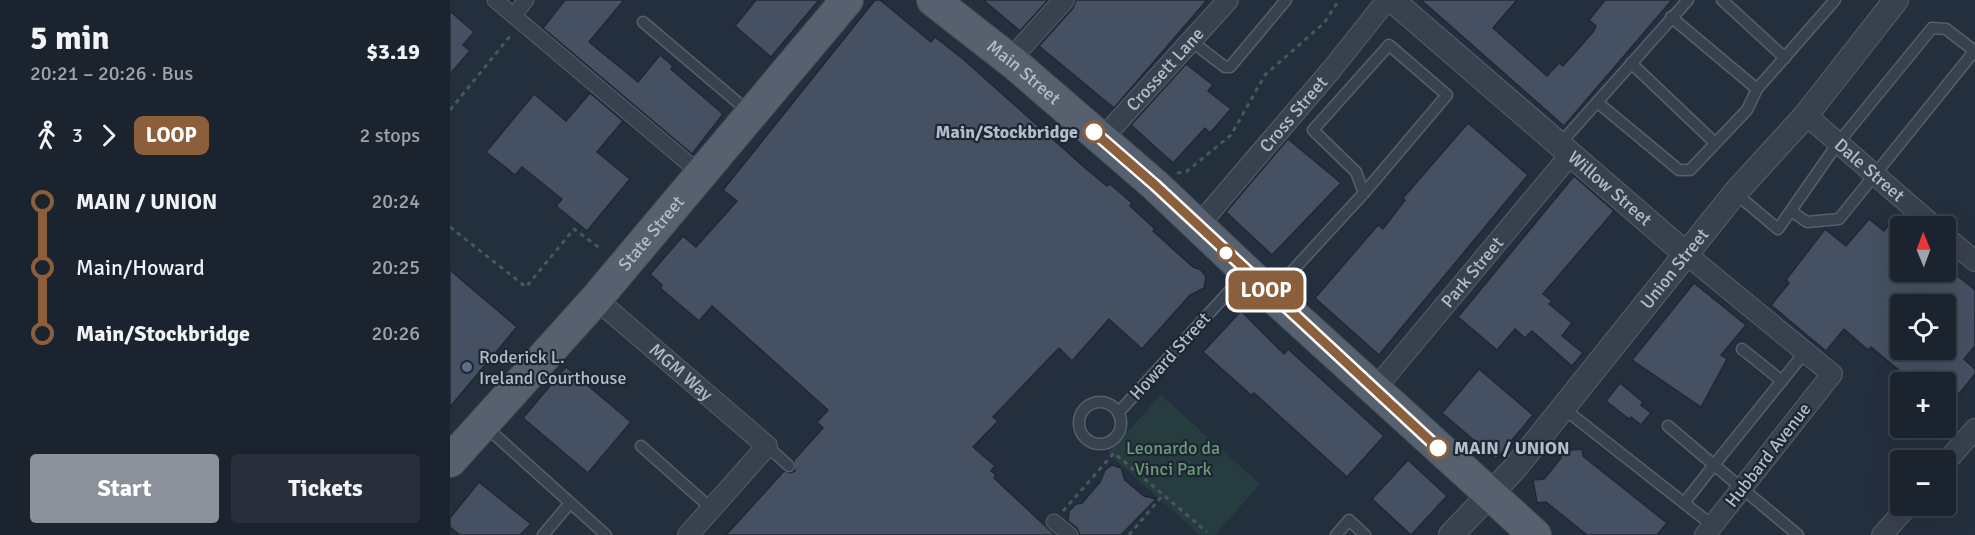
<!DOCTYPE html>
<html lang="en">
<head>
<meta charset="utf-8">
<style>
	body { margin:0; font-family:Signika,sans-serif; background:#282f3a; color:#f1f3f6; height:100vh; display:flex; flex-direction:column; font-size:22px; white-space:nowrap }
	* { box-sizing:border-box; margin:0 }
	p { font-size:20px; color:#a0a4aa }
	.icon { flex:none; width:33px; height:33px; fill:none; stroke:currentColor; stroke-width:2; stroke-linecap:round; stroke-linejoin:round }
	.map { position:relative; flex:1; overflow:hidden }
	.details { display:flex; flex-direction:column; background:#1b232e; width:450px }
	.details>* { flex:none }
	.badge { padding:0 12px; border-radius:9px; font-size:21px; line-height:39px }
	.needle { width:39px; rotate:359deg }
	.buttons { position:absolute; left:1440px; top:216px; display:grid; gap:12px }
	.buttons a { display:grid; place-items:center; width:66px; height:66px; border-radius:6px; background:#1b232e; box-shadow:0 6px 24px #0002,0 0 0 2px #39404a; font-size:30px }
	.map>.badge { position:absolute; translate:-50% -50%; box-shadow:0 0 0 3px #fff }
	.legs { display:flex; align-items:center; gap:9px; height:66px; padding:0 30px; font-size:20px }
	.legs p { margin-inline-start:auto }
	.head { display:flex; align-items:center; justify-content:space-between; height:102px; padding:0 30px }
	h1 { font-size:33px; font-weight:800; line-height:45px }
	.cta { display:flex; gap:12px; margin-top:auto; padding:12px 30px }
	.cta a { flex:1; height:69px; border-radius:6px; background:#8c9099; color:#fff; font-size:24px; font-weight:800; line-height:69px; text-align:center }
	.cta a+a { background:#282f3a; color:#f1f3f6 }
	ul { padding:0 30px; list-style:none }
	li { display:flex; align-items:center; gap:21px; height:66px; font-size:22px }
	li i { display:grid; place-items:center; width:9px; height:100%; margin:0 8px; background:currentColor }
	li i::after { content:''; width:15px; height:15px; margin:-8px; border:4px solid; border-radius:50%; background:#1b232e }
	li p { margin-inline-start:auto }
	li:first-child i { background:linear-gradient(#0000 50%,currentColor 0) }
	li:last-child i { background:linear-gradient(currentColor 50%,#0000 0) }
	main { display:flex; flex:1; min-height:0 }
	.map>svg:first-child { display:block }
</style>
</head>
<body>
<main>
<section class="details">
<div class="head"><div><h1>5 min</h1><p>20:21 – 20:26 · Bus</p></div><b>$3.19</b></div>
<div class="legs"><svg class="icon" aria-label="walk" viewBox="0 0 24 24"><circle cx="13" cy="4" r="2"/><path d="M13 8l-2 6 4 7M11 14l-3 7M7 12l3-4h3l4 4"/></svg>3<svg class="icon" aria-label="forward" viewBox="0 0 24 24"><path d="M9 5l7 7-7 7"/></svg><b class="badge" style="background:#8b5e3c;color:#fff">LOOP</b><p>2 stops</p></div>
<ul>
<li><i style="color:#8b5e3c"></i><b>MAIN / UNION</b><p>20:24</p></li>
<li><i style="color:#8b5e3c"></i><span>Main/Howard</span><p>20:25</p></li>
<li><i style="color:#8b5e3c"></i><b>Main/Stockbridge</b><p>20:26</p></li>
</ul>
<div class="cta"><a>Start</a><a>Tickets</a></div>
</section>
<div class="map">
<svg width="1525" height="535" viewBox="0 0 1525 535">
	<rect width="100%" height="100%" fill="#242f3e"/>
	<polygon fill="#263c3f" points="711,395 810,484 765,535 750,535 658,453"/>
	<g fill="#455162" stroke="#1f2835" stroke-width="1.5" fill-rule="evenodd">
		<polygon points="115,0 174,0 139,42 188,82 210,55 223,66 221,69 273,114 242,154 93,28"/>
		<polygon points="306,0 369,0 321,57 285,26"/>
		<polygon points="425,0 430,0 481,42 485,37 513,59 634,167 657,186 660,184 682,203 680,206 705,229 703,231 743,267 751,270 756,277 754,288 740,295 692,349 659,319 622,361 609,348 543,417 548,421 523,447 545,466 541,471 546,475 544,478 605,535 276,535 334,471 341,473 345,471 344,460 373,428 367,422 378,410 262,306 249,321 210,288 212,285 200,274 233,236 246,247 287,201 273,190"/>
		<polygon points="533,0 598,0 570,31"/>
		<polygon points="626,0 757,0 664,108 589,46 623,8"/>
		<polygon points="971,0 1067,0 1043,28 1097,76 1109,63 1113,66 1143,32 1146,26 1139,20 1155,0 1222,0 1114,126"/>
		<polygon points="0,11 24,32 13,45 20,51 0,74"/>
		<polygon points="736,64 763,85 758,91 781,109 760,133 755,128 723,163 681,125"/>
		<polygon points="140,93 173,121 147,152 180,179 137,231 106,206 112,199 72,167 65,175 36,152 84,94 116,121"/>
		<polygon points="1018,123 1078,175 929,355 865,298 928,225 933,229 955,200 953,198"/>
		<polygon points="838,139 891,183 822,255 776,212"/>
		<polygon points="1124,176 1164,211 1093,294 1102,301 1099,304 1122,323 1112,336 1133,353 1122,366 1082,331 1075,338 1065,329 1047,350 1008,317"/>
		<path d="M1419,219L1434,231L1442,221L1450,227V272H1503L1525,290V346L1514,359L1525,369V374L1509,394L1496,382H1463L1421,347L1418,350L1394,329L1376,351L1321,305L1339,283L1336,280L1375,229L1396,246ZM1450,304H1496V350H1450Z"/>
		<polygon points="0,270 67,327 0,407"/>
		<polygon points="1244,283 1296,325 1271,355 1277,359 1251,407 1182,360"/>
		<polygon points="791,311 834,354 838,349 934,436 897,477 804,393 801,395 753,352"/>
		<polygon points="116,367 181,422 138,473 73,418"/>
		<polygon points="1029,369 1083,415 1046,459 992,413"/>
		<polygon points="1170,383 1193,402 1191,405 1201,413 1191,425 1181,417 1179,419 1156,401"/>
		<polygon points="1132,449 1133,456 1217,523 1207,535 1137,535 1096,502 1087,503 1083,480 1094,479 1111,458 1111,451"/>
		<polygon points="958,460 997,496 961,535 922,499"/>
		<polygon points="662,465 671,468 675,480 694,496 706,499 671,535 630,535 627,528 618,521 619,511 626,504 632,503 650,482 655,470"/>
		<polygon points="29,482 81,524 70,535 10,535 0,527 0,518"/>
	</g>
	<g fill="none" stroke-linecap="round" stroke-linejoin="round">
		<defs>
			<g id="service">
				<polyline points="1272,0 1335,58"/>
				<polyline points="1221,17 1307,89"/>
				<polyline points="193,22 299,112"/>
				<polyline points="741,41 775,67 780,67 836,0"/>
				<polyline points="1181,63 1265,143"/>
				<polyline points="1147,102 1229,170 1240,170 1297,110 1307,89 1385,0"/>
				<polyline points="1109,145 1238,0"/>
				<polyline points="1285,193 1328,229 1388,143 1482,28 1496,29 1522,49 1522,54 1389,219 1357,222 1341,211"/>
				<polyline points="823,292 914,193 997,95 939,45 863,130 906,172 914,193"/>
				<polyline points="1292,349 1332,381"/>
				<circle cx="650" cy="423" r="21"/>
				<polyline points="1113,408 1262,525"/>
				<polyline points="668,413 795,274"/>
				<polyline points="1218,426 1264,465 1234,503"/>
				<polyline points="36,427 156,535"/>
				<polyline points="191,446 262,509"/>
				<polyline points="317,446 339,466"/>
				<polyline points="93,535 120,503"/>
				<polyline points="886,535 899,520 915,535"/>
				<polyline points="1348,535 1264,465 1355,352"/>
			</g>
			<g id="pedestrian">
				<polyline points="45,0 251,174"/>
				<polyline points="64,15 76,0"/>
				<polyline points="604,522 620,535"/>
			</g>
			<g id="minor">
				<polyline points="560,60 614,0"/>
				<path id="s1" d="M1356,115L1484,226"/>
				<path id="s2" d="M652,139L778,0"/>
				<path id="s3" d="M748,226L882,69L937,0"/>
				<polyline points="1496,237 1525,261"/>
				<polyline points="1236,254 1382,374 1255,535"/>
				<path id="s4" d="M146,299L317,446L238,535"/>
				<path id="s5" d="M925,389L1120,155"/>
				<polyline points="1496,462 1525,429"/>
				<polyline points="1432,535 1458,506"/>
			</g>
			<g id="tertiary">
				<path id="s6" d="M942,0L1236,254"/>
				<path id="s7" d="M1001,535L1065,468L1285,193L1356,115L1446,0"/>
			</g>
			<g id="primary">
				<path id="s8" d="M483,0L565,64L705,185L820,294L1085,535"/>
				<path id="s9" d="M0,461L146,299L397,0"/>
			</g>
		</defs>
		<use href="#service" stroke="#565f6c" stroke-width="13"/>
		<use href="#pedestrian" stroke="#565f6c" stroke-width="17"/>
		<use href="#minor" stroke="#565f6c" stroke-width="22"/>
		<use href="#tertiary" stroke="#565f6c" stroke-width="26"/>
		<use href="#primary" stroke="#414a57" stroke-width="34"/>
		<g stroke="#44595c" stroke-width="3" stroke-dasharray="4.5 4.5" stroke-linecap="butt">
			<polyline points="0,110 61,35"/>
			<polyline points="727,173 736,172 781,135 815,75 874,23 889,0"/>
			<polyline points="0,227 76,287 124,229 151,249"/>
			<polyline points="613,511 664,453 757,532"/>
			<polyline points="679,535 713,495"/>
		</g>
		<use href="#service" stroke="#38414e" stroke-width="10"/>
		<use href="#pedestrian" stroke="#38414e" stroke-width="15"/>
		<use href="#minor" stroke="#38414e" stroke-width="20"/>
		<use href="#tertiary" stroke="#38414e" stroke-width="24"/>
		<use href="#primary" stroke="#56606e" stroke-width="32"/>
	</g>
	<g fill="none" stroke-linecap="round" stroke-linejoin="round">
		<defs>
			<polyline id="line-1" points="644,132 705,185 988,448"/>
		</defs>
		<use href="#line-1" stroke="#fff" stroke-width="14"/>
		<use href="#line-1" stroke="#8b5e3c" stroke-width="9"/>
	</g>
	<g fill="#fff" stroke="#8b5e3c" stroke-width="3">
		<circle cx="644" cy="132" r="10"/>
		<circle cx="776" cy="253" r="8"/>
		<circle cx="988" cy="448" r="10"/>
	</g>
	<circle fill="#5c6f8a" stroke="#1d2633" stroke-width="2" cx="17" cy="367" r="6"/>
	<g text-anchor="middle" stroke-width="4.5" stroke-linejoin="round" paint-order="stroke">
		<g font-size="18" fill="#b4bcc9" stroke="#1d2633">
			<text dy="6" stroke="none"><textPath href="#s2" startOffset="94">Crossett Lane</textPath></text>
			<text dy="6" stroke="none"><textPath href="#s8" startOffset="116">Main Street</textPath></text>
			<text dy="6" stroke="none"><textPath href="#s3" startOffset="147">Cross Street</textPath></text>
			<text dy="6" stroke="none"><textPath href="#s1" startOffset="84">Dale Street</textPath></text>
			<text dy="6" stroke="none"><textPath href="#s6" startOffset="288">Willow Street</textPath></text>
			<text dy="6" stroke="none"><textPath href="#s9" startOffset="304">State Street</textPath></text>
			<text dy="6" stroke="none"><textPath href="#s7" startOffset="348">Union Street</textPath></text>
			<text dy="6" stroke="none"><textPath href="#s5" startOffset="152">Park Street</textPath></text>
			<text transform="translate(720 356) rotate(-48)" y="6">Howard Street</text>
			<text dy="6" stroke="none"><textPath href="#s4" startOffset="112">MGM Way</textPath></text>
			<text transform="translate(1318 455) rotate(-52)" y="6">Hubbard Avenue</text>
		</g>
		<g font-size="18" font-weight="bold" fill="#b4bcc9" stroke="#1d2633" text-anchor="end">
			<text x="628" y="138">Main/Stockbridge</text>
			<text x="1004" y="454" text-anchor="start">MAIN / UNION</text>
		</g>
		<g font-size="18" fill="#b4bcc9" stroke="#1d2633" text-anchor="start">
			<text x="29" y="363">Roderick L.<tspan x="29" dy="21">Ireland Courthouse</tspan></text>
		</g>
		<g font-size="18" fill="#6b9a76" stroke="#1d2633">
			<text x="723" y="454">Leonardo da<tspan x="723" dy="21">Vinci Park</tspan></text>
		</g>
	</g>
</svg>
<div class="buttons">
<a><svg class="needle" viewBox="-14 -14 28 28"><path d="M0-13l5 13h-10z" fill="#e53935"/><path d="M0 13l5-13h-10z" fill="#a0a4aa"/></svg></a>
<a><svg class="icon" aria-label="locate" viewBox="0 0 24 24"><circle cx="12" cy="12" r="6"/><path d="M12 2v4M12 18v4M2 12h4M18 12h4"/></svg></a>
<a>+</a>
<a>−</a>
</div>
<b class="badge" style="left:816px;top:290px;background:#8b5e3c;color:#fff">LOOP</b>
</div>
</main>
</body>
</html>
